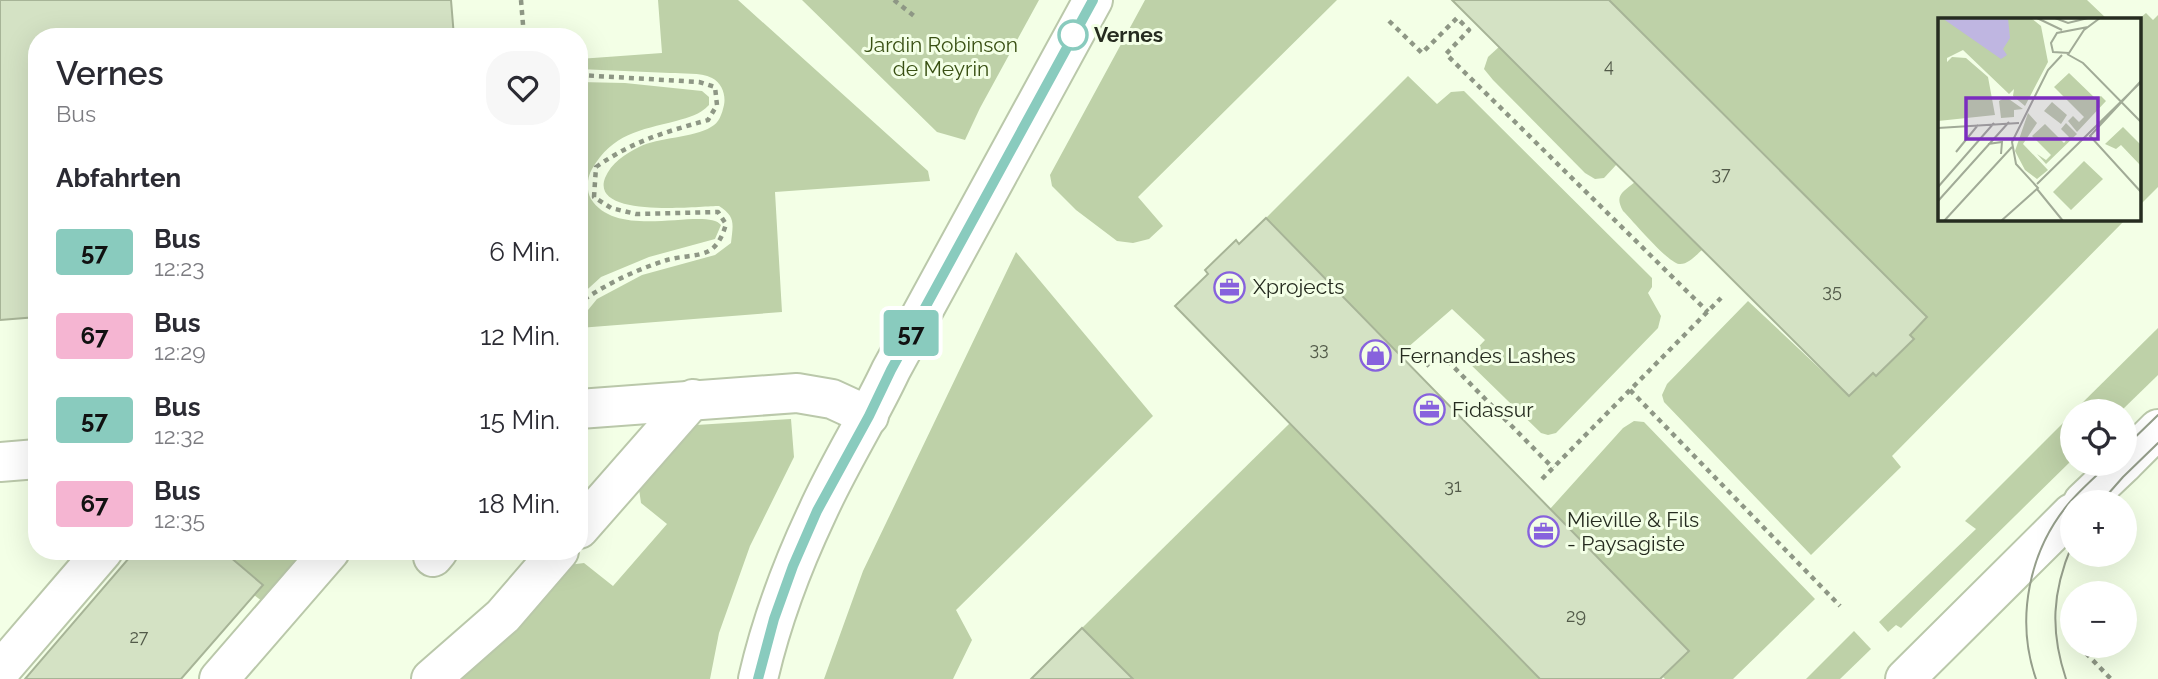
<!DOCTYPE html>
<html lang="de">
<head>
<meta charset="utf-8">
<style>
	body { margin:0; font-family:Raleway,sans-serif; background:#f7f7f7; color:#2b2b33; height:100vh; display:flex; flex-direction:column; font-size:26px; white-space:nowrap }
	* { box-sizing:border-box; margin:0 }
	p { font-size:23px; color:#7c7c81 }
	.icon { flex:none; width:38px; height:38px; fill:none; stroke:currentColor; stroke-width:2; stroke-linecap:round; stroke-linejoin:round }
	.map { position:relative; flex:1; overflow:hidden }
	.side { position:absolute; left:28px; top:28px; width:560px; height:532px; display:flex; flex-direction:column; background:#fff; border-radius:28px; box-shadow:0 7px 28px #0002 }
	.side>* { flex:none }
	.badge { padding:0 14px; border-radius:5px; font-size:24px; line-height:46px }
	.tools { position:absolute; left:2060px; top:399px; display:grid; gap:14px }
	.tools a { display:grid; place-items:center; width:77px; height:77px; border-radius:50%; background:#fff; box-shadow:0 7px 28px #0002; font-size:35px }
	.map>.badge { position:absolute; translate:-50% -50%; box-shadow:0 0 0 4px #fff }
	h2 { padding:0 28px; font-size:26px; line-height:63px }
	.round { display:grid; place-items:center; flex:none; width:74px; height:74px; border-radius:28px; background:#f7f7f7 }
	.headline { display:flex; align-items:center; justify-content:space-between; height:119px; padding:0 28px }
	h1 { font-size:33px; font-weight:600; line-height:52px }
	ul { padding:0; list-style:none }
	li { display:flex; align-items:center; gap:21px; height:84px; padding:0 28px }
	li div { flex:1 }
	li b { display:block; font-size:26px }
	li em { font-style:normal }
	li .badge { min-width:77px; font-weight:700; text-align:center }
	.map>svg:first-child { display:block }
</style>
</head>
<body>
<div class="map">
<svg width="2158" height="679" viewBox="0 0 2158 679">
	<rect width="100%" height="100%" fill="#f3ffe6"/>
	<g fill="#bed1a8">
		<path d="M658,0H738L928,171L930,181L775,192L782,312L579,328V321L597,299L642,275L715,255L731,243C733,224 736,217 719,206C699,206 590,219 605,178C611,163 625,154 639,147C658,137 694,138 711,127C719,123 722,114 724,105C726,95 722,83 712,78C700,72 682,74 670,73C639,72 609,70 579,69V59L662,53Z"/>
		<polygon points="802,0 1039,0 980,108 965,140 937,132"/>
		<polygon points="1145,0 1337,0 1138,197 1163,226 1149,239 1133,243 1117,241 1076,210 1052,186 1050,175"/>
		<polygon points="1609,0 2087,0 2107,19 1939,19 1939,219 2126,219 1892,456 1901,467 1811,555 1664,402 1662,395 1667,384 1748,301 1849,396 1873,373 1876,376 1913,339 1910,335 1927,317"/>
		<polygon points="2146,13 2153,20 2158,15 2158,187 2139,206 2139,19"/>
		<polygon points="1500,46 1617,164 1604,178 1595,179 1585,173 1493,80 1484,69 1488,57"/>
		<polygon points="1408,76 1437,104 1451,92 1464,91 1652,278 1652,287 1648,293 1661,316 1658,328 1556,433 1548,435 1541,433 1466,360 1485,340 1452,309 1399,355 1266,218"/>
		<path d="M579,82L625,83L702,91L709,97V105C699,115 690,117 676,121C640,130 612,134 592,169C587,178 586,190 591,199C618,242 706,206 721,225L715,239L649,257L601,277L579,297Z"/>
		<path d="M1635,182L1702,250C1696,255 1688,265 1679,264C1667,262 1633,221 1623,211C1614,195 1623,192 1635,182Z"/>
		<polygon points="1016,252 1153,416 956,610 972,640 953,679 824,679 863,571"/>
		<polygon points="2158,328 2158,375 2121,411 2074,411"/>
		<polygon points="2072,414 2072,460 1901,628 1896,625 1888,632 1879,622 1976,529 1965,521"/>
		<polygon points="791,419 794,457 750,546 719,633 710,679 448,679 561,566 584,563 613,586 667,524 641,503 637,475 680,426"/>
		<polygon points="1634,421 1644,422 1815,599 1733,679 1665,679 1663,677 1689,651 1550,509 1623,428"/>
		<polygon points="1290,423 1540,679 1133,679 1082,628"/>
		<polygon points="223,551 313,551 267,605 254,595 263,585"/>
		<polygon points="1854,631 1871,649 1840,679 1806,679"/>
	</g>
	<g fill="#d4e2c4" stroke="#a7b497" stroke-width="2">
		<polygon points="0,0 451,0 454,37 37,37 37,317 0,320"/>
		<polygon points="1452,0 1609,0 1927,317 1910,335 1914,339 1876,376 1873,373 1849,396"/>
		<polygon points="1266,218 1689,651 1660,679 1540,679 1175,306 1208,274 1205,270 1236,240 1239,244"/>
		<polygon points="135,551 223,551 263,585 181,679 25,679"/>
		<polygon points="1082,628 1133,679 1031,679"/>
	</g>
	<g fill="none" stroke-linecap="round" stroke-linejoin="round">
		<defs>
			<g id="minor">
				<polyline points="579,409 797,393 832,399 869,416"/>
				<polyline points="0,462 37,459"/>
				<polyline points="2124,463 2158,429"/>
				<polyline points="2083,502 2123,464"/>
				<polyline points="579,529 693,399"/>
				<polyline points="433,557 438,551"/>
				<polyline points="0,671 103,551"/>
				<polyline points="219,679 330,551"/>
				<polyline points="431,679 503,616 559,551"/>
				<path d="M758,679C771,622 792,566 817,513C839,464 868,419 891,370L1093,0"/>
				<polyline points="1905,679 2072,513"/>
			</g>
		</defs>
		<use href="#minor" stroke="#bac8aa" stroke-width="42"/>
		<g stroke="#8e9785" stroke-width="4.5" stroke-dasharray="5 5" stroke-linecap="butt">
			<polyline points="521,0 524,37"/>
			<polyline points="894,0 914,16"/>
			<polyline points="1389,21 1422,53 1457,18 1469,30 1446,54 1708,312"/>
			<path d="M579,75L699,82L715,87L717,105L708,120C665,132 633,141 596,167L594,197L611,208L636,214L718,212L726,224C723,234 719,245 709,251C698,257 679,256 667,260C635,270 606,284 579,303"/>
			<polyline points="1426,366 1440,353 1553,468"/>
			<polyline points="1630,390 1840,606"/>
			<polyline points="1542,479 1721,298"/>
			<polyline points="2071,638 2072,639"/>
			<polyline points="2079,646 2111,679"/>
		</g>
		<use href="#minor" stroke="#fff" stroke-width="38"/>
		<g stroke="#959e8b" stroke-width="2">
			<polyline points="2124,448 2158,415"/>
			<polyline points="2101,502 2123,477 2158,443"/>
			<path d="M2036,679C2015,619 2029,550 2070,502C2082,488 2096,476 2109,464"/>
			<path d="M2066,679C2050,631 2052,592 2072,545"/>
		</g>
	</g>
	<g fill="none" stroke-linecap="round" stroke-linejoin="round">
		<defs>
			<polyline id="line" points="758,679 774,619 793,566 817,511 869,416 891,370 1093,0"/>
		</defs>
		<use href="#line" stroke="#fff" stroke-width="16"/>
		<use href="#line" stroke="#89cbbe" stroke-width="10"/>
	</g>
	<defs>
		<symbol id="office-ring" viewBox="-11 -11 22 22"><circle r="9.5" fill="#f3ffe6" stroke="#8762dd" stroke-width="1.5"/><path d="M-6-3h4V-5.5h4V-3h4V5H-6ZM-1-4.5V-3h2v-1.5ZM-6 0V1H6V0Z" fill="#8762dd"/></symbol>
		<symbol id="shop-ring" viewBox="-11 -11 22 22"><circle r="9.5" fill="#f3ffe6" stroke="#8762dd" stroke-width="1.5"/><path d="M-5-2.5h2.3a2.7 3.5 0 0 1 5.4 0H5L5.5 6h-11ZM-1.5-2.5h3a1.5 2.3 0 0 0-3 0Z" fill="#8762dd"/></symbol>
	</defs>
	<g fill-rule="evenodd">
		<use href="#office-ring" x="1212" y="270" width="35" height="35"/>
		<use href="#shop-ring" x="1358" y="338" width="35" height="35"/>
		<use href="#office-ring" x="1412" y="392" width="35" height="35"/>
		<use href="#office-ring" x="1526" y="514" width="35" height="35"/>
	</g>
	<circle fill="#fff" stroke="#89cbbe" stroke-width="3.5" cx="1073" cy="35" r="14"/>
	<g text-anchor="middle" stroke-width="6" stroke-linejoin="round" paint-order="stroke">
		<g font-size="18" fill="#525a49">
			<text x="1609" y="72">4</text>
			<text x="1721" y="180">37</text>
			<text x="1832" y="297">35</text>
			<text x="1319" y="355">33</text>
			<text x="1453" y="492">31</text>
			<text x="1576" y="622">29</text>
			<text x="139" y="643">27</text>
		</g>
		<g font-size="21" font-weight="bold" fill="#262c20" stroke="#f3ffe6" text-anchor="start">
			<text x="1094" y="42">Vernes</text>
		</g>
		<g font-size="21" fill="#395013" stroke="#f3ffe6">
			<text x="941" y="52">Jardin Robinson<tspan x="941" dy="24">de Meyrin</tspan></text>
		</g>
		<g font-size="21" fill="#262c20" stroke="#f3ffe6" text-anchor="start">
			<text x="1253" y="294">Xprojects</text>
			<text x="1399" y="363">Fernandes Lashes</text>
			<text x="1452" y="417">Fidassur</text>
			<text x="1567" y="527">Mieville &amp; Fils<tspan x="1567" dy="24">- Paysagiste</tspan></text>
		</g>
	</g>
	<g transform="translate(1938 18)">
		<rect width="203" height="203" fill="#f3ffe6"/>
		<path d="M0,0H93L103,8L110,44L87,88L75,78L76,71L71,76L25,32L9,40V44L14,39L28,40L50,59L57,97L0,103ZM131,55L158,81L163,78L168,83L139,114L130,103L135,98L141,104L146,99L116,69ZM68,79L85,91L76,92V99L63,100L61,83ZM114,84L129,97L123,106L106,93ZM90,95L99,105L85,126L110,152L99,161L87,152L77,133ZM128,105L139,116L108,146L99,136L108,142L113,137L94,118L107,106L126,125L131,119L123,111ZM185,109L203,127V148L183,127L178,131L167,126ZM146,143L165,161L133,192L115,174Z" fill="#bed1a8"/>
		<path d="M4,0H70L72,20L65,31L69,37L63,41Z" fill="#bfb6e1"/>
		<path fill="none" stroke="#a1ab97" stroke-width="2" d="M99,0L124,12M117,0L130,5L150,0M150,9L119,15L113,25L115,34L131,35L146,12L162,0M129,36L145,45L203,104M203,63L152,118L203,174M0,110L81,105M50,126L64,124L63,136M18,134L40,107M99,166L203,64M0,169L56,105M99,171L125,203M0,183L71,104M6,203L74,129M63,203L100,170L78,146L74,124L110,52L124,37"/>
		<path fill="#7b2cbf" fill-opacity="0.15" stroke="#7b2cbf" stroke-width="3.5" d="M28,80H160V121H28Z"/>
		<rect width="203" height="203" fill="none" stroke="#262c20" stroke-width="3.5"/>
	</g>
</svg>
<div class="tools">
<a><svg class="icon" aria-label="locate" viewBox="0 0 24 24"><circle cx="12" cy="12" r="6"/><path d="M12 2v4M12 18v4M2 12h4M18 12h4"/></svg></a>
<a>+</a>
<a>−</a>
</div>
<b class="badge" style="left:911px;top:333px;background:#89cbbe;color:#111">57</b>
<section class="side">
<div class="headline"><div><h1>Vernes</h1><p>Bus</p></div><a class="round"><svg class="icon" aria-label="heart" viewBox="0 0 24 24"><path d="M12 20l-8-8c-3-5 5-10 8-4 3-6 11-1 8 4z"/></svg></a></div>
<h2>Abfahrten</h2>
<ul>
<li><span class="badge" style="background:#89cbbe;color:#111">57</span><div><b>Bus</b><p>12:23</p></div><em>6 Min.</em></li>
<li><span class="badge" style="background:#f5b5d2;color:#111">67</span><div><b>Bus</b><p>12:29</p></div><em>12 Min.</em></li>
<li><span class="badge" style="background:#89cbbe;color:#111">57</span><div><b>Bus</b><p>12:32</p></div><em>15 Min.</em></li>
<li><span class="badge" style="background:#f5b5d2;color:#111">67</span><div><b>Bus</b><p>12:35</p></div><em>18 Min.</em></li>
</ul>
</section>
</div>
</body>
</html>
